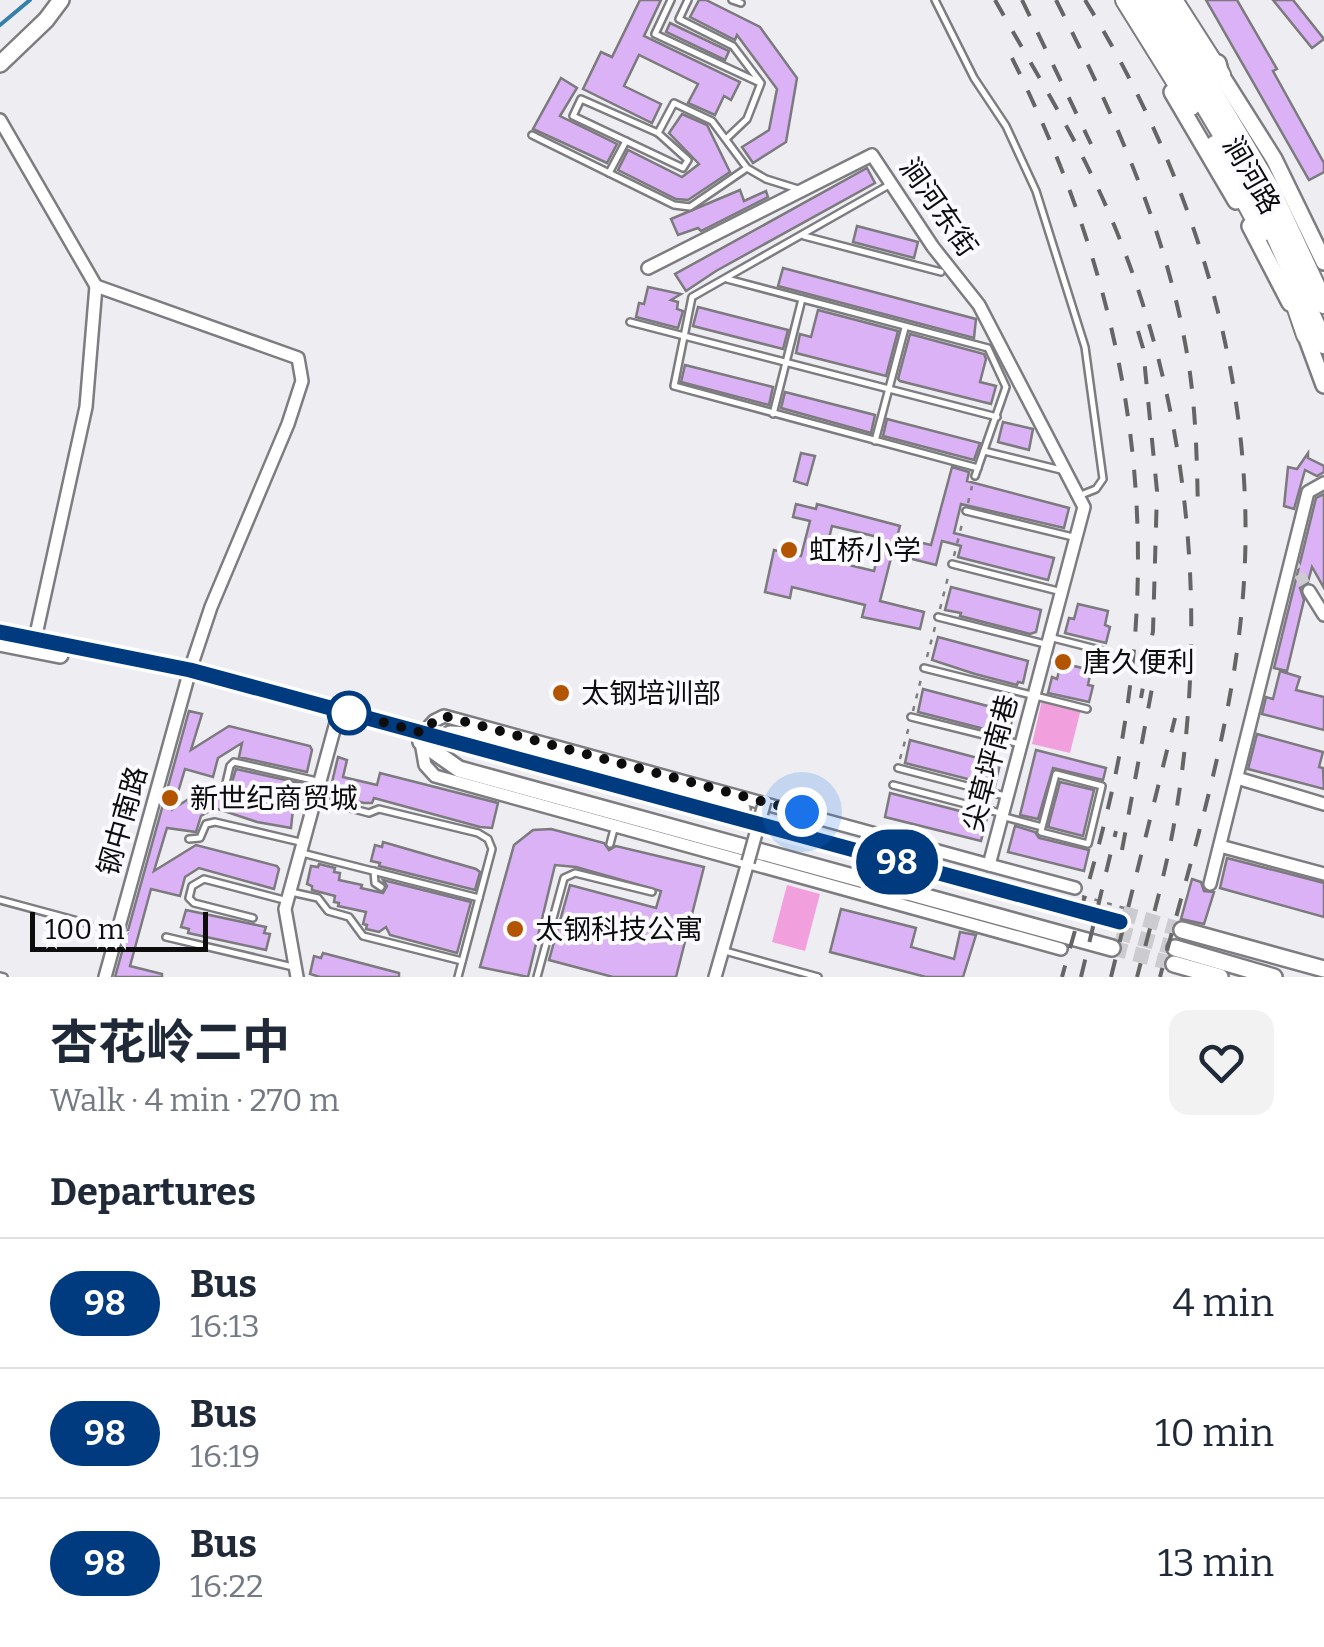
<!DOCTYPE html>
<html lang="en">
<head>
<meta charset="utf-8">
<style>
	body { margin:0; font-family:Bitter,"Noto Sans SC",serif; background:#f2f2f3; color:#1f2937; height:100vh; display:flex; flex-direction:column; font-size:38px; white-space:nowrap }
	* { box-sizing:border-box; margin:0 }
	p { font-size:32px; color:#747a83 }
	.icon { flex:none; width:55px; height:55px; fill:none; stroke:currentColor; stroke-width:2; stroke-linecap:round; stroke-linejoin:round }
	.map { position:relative; height:977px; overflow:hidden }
	.panel { display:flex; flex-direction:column; background:#fff; flex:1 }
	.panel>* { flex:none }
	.badge { padding:0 20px; border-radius:32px; font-size:35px; line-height:65px }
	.scale { position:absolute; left:30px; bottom:25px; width:178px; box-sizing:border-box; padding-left:10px; border:5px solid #0d0d0e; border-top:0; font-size:28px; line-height:35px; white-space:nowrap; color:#0d0d0e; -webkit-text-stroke:8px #fbfbff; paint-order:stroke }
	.you { position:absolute; width:50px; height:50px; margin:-25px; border:8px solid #fff; border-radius:50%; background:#1a73e8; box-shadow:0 0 0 15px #1a73e833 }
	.map>.badge { position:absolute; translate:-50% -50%; box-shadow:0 0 0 5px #fff }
	h2 { padding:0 50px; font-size:38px; line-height:90px }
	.round { display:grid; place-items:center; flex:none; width:105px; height:105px; border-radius:20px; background:#f2f2f3 }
	.head { display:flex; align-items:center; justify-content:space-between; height:170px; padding:0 50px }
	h1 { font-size:48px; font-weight:700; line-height:75px }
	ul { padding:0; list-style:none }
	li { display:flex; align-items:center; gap:30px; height:130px; padding:0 50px; border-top:2px solid #e0e1e3 }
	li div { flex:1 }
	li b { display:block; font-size:38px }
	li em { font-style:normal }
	li .badge { min-width:110px; font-weight:700; text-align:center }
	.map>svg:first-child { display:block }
</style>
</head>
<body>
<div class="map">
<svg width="1324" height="977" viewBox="0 0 1324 977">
	<rect width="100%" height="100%" fill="#eeeef2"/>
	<g fill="#f2a0dd">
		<polygon points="1042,700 1081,709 1070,753 1032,744"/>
		<polygon points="787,885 820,894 805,951 772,942"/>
	</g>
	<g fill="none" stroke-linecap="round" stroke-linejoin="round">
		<polyline stroke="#3580a9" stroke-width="4" points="0,25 30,0"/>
	</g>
	<g fill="#dbb2f6" stroke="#7b7a7d" stroke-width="2.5" fill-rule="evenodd">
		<polygon points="640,0 661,0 644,36 740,82 731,100 724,96 715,115 688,103 698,84 639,55 624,86 661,104 652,123 583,89 601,52 612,57"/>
		<polygon points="699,0 706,0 760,27 797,78 786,142 753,163 742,147 769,130 777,89 737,35 735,40 690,17"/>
		<polygon points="1206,0 1237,0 1277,69 1273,71 1324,163 1324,172 1309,180"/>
		<polygon points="1273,0 1293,0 1324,39 1312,48"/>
		<polygon points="670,23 729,51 725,60 666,32"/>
		<polygon points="561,78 577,88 560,116 617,144 607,163 533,129"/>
		<polygon points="682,114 707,125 730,172 688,200 676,199 618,170 628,150 682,177 699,164 669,133"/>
		<polygon points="867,168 875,183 716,271 686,291 675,274"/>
		<polygon points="740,190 744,201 766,191 768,197 701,231 698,228 678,235 671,219"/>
		<polygon points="857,226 918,242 914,258 853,242"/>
		<polygon points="783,268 976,319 974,338 778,286"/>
		<polygon points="648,287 681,294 671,300 678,302 677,309 683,311 678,328 636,317 639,303 644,304"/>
		<polygon points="698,307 788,330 783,349 693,326"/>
		<polygon points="818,310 898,331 886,376 796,353 800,334 811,337"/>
		<polygon points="910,334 984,354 986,359 980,382 996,386 991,404 900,381 898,379"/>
		<polygon points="685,365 773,387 769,405 681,382"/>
		<polygon points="785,392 875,415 871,433 781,408"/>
		<polygon points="887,419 980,443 974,460 883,436"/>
		<polygon points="1003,422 1033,429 1029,450 998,442"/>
		<polygon points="801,453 815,456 807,485 794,481"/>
		<polygon points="1308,453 1308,458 1324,466 1324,472 1317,476 1305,470 1294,509 1284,506 1288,467 1297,469"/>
		<path d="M952,467L969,472L967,481L1069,508L1064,528L961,504L954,533L1054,558L1048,580L958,557L961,546L942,541L936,565L892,554L880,601L924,612L920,629L862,617L865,605L792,587L790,598L765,592L774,550L801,556L810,521L793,517L796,504L816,509L817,504L900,526L897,537L931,545ZM832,526L882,538L874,571L824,559Z"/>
		<polygon points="1324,494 1324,588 1312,567 1308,582 1300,588 1304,600 1287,671 1274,668 1316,498"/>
		<polygon points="951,587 1041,610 1036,632 1030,634 960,616 961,613 945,610"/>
		<polygon points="1078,604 1108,611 1105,625 1110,627 1106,643 1065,633 1069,618 1074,619"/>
		<polygon points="938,637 1028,661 1023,683 1018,682 1017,685 975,674 932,660"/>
		<polygon points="1061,663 1091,670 1088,685 1093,686 1089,702 1048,693 1052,677 1057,679"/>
		<polygon points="1280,671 1300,677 1296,690 1324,697 1324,730 1262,714 1266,697 1273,699"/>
		<polygon points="923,689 1014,713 1008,735 918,712"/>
		<polygon points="189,711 202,714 191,750 229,726 310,746 312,750 307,772 239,757 242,743 218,758 213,777 185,769 173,809 212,784 230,789 236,769 304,784 303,789 289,786 284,790 285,796 294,800 291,828 257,822 215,808 201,816 196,832 167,828 154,871 196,845 277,866 279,869 274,889 199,868 185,877 180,896 151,889 130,966 162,974 162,977 115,977"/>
		<polygon points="1257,734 1323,752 1319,767 1323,768 1324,789 1248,769"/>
		<polygon points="910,740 1000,764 995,786 905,763"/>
		<polygon points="1036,750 1106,768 1103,780 1053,768 1038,819 1020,815"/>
		<polygon points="338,757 347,760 343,777 377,785 380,773 498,803 492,828 480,827 374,798 372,803 364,803 329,795"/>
		<polygon points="1060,782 1094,790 1083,836 1048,827"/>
		<polygon points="890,793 987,818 981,841 885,817"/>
		<polygon points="1015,826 1035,832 1039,838 1089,850 1084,871 1008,852"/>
		<polygon points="551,829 604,843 609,850 616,846 704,867 676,977 613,977 549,960 570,885 656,908 661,891 576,867 555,865 528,977 480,967 514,845 533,830"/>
		<polygon points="383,842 476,869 480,872 475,890 379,866 380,863 371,861 375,845 382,847"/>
		<polygon points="1227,858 1324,883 1324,917 1220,888"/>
		<polygon points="319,864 335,868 334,872 340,873 339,880 362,885 361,888 383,893 387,886 383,880 471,902 457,953 390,935 386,927 379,932 366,929 367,925 363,924 366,912 338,906 339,903 334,902 335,896 312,890 312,886 307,884 311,866 318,867"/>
		<polygon points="1192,879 1201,882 1204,891 1214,892 1204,924 1181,919"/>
		<polygon points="841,909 916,928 911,947 954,959 960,932 976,935 963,977 926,977 830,952"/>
		<polygon points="186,910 266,927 264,933 270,934 266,950 188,933 189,929 181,927"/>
		<polygon points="323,953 399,973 399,977 320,977 310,974 314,956 321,958"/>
	</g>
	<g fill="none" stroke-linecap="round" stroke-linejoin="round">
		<polyline stroke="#ccccd0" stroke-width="11" stroke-dasharray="11 5.5" stroke-linecap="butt" points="1291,560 1309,591"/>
		<g stroke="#ccccd0" stroke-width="15" stroke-dasharray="15 8" stroke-linecap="butt">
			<polyline points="1122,913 1182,930"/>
			<polyline points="1117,932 1175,948"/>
			<polyline points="1112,948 1174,964"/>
		</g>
		<defs>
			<g id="lane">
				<polyline points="671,0 655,34 758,82"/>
				<polyline points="688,0 679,19 733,46 761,83 747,119 727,138"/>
				<polyline points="732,0 741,3"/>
				<polyline points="935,0 974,78 1006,126 1036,191 1085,347 1103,479 1096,489 1081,495"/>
				<polygon points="581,99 658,133 688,160 683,168 573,116"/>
				<polyline points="658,133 674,103 712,121 747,168 766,179 801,190"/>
				<polyline points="532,135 674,205 690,207 747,168"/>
				<polyline points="609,173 626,141"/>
				<polyline points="889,185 692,297 674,386 978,468"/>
				<polyline points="804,236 941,272"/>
				<polyline points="727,279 988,348 1006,387 975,476"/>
				<polyline points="630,322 997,417"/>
				<polyline points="773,414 802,299"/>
				<polyline points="875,441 905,328"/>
				<polyline points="984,451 1065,471"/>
				<polyline points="966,511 1073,537"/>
				<polyline points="952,564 1058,591"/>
				<polyline points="938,617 1045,644"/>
				<polyline points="1049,637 1100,650"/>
				<polyline points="924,668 1087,709"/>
				<polyline points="911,717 1020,744"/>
				<polyline points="898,768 1005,796"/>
				<polyline points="226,783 230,766 234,762 317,781"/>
				<polyline points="893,785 1000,813"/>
				<polyline points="290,792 369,813 379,809 478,833 488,839 492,849 458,977"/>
				<polyline points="1005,817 1042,827 1041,832 1088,844 1102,786 1056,774 1042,827"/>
				<polyline points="189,839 200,838 206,824 215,822 300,842"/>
				<polyline points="610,844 614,829"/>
				<polyline points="302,853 479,898"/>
				<polyline points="374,871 375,883 381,887"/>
				<polyline points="291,892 318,898 328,911 349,917 363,936 462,961"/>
				<polyline points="0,900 89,924"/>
				<polyline points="253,918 194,903 189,898 192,886 204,879 284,900"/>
				<polyline points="166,937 293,967"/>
				<polyline points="725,951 818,977"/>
				<polyline points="0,976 4,977"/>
				<polyline points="537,977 564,878 575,873 652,892"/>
			</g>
			<g id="street">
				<polyline points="0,120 96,286 298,358 302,381 288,424 211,607 190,670 105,977"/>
				<polyline points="1309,591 1324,615"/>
				<polyline points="35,639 86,407 96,286"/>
				<polyline points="423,733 434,721 444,716 989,865 1084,507 979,305 933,247 872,155 648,268"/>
				<polyline points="421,742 425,765 435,776 1061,949"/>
				<polyline points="1237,778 1324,804"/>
				<polyline points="1220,846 1324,874"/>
				<polyline points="989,865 1075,888"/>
				<polyline points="1210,884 1308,492 1324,483"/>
				<polyline points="297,977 285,909 337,719"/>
				<polyline points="715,977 748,862"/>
			</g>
			<g id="secondary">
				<polyline points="1218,63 1221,75 1274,159 1324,262"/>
				<polyline points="0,64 46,20 61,0"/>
				<polyline points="1172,92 1236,201"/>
				<polyline points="1250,226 1290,303"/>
				<polyline points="1303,328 1324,385"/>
				<polyline points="0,632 190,670 1120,922"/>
				<polyline points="0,643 60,655"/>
				<polyline points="450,734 471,735 742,809"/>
				<polyline points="421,742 459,769 1112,948"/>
				<polyline points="1182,930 1324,969"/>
				<polyline points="1175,948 1274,977"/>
				<polyline points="1174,964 1220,977"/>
			</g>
			<g id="primary">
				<polyline points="1125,0 1191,106"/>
				<polyline points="1142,0 1254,188 1324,344"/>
				<polyline points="1158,0 1271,190 1324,304"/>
				<polyline points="1173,0 1221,75"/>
				<polyline points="1215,145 1262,232"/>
				<polyline points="1291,291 1306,335"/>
			</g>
		</defs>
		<use href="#lane" stroke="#7d7d81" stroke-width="10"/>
		<use href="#street" stroke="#7d7d81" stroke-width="16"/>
		<use href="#secondary" stroke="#7d7d81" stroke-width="20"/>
		<use href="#primary" stroke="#7d7d81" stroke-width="22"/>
		<g stroke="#7f7f81" stroke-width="2.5" stroke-dasharray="5 8" stroke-linecap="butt">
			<polyline points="968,503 972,486"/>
			<polyline points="954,556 963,520"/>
			<polyline points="940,609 949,573"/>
			<polyline points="927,657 935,627"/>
			<polyline points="913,711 922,675"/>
			<polyline points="900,759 910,723"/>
			<polyline points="1082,896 1124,908"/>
		</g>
		<use href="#lane" stroke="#fff" stroke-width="5"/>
		<use href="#street" stroke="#fff" stroke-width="11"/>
		<use href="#secondary" stroke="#fff" stroke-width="15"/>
		<use href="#primary" stroke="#fff" stroke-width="18"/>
		<g stroke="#656567" stroke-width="4" stroke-dasharray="18 18" stroke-linecap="butt">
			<path d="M995,0C1034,70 1078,140 1109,213C1192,406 1210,625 1173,830C1164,879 1150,928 1137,977"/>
			<polyline points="1022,0 1091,144"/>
			<path d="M1056,0C1112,111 1164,224 1186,348C1196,403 1197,459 1198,514"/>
			<path d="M1085,0C1196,180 1262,394 1242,607C1231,732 1192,855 1160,977"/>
			<path d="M1012,58C1124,283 1166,507 1119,757C1105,831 1082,904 1062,977"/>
			<polyline points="1138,331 1143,348 1157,491 1153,631 1141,698"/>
			<polyline points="1122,850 1153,683"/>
			<polyline points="1081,977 1116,831"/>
			<polyline points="1111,977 1175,718"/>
		</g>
		<defs>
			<polyline id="street-bridge" points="748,862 765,801"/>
		</defs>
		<use href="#street-bridge" stroke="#7d7d81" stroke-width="16" stroke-linecap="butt"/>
		<use href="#street-bridge" stroke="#fff" stroke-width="11"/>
	</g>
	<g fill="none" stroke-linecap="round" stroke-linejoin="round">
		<defs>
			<polyline id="line" points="0,632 190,670 1120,922"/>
		</defs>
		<use href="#line" stroke="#fff" stroke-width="22"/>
		<use href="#line" stroke="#003b80" stroke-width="15"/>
		<polyline stroke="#0d0d0e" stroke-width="10" stroke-dasharray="0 18" points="349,713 423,733 434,721 444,716 802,812"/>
	</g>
	<g fill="#b25400" stroke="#fbfbff" stroke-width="4">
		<circle cx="789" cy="550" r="10"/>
		<circle cx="1063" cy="662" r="10"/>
		<circle cx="561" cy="693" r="10"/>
		<circle cx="170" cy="798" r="10"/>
		<circle cx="515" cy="929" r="10"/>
	</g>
	<circle fill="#fff" stroke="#003b80" stroke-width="5" cx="349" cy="713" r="20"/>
	<g text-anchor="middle" stroke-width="8" stroke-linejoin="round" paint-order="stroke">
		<g font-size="28" fill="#0d0d0e" stroke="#fbfbff">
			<text transform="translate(1252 175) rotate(60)" y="10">涧河路</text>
			<text transform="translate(939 207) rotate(55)" y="10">涧河东街</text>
			<text transform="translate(990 763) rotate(-75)" y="10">尖草坪南巷</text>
			<text transform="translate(122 821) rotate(-74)" y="10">钢中南路</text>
		</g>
		<g font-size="28" fill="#0d0d0e" stroke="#fbfbff" text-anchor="start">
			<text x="809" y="560">虹桥小学</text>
			<text x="1083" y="672">唐久便利</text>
			<text x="581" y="703">太钢培训部</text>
			<text x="190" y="808">新世纪商贸城</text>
			<text x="535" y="939">太钢科技公寓</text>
		</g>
	</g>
</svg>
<div class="scale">100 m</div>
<div class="you" style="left:802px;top:812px"></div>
<b class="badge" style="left:897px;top:862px;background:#003b80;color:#fff">98</b>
</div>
<section class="panel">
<div class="head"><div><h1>杏花岭二中</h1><p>Walk · 4 min · 270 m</p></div><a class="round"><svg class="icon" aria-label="heart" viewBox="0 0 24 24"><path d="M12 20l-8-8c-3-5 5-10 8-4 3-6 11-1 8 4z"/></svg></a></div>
<h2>Departures</h2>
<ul>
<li><span class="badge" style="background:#003b80;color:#fff">98</span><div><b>Bus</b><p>16:13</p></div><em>4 min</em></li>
<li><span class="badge" style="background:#003b80;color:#fff">98</span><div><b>Bus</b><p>16:19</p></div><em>10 min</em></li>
<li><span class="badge" style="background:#003b80;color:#fff">98</span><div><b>Bus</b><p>16:22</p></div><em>13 min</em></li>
</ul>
</section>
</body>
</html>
